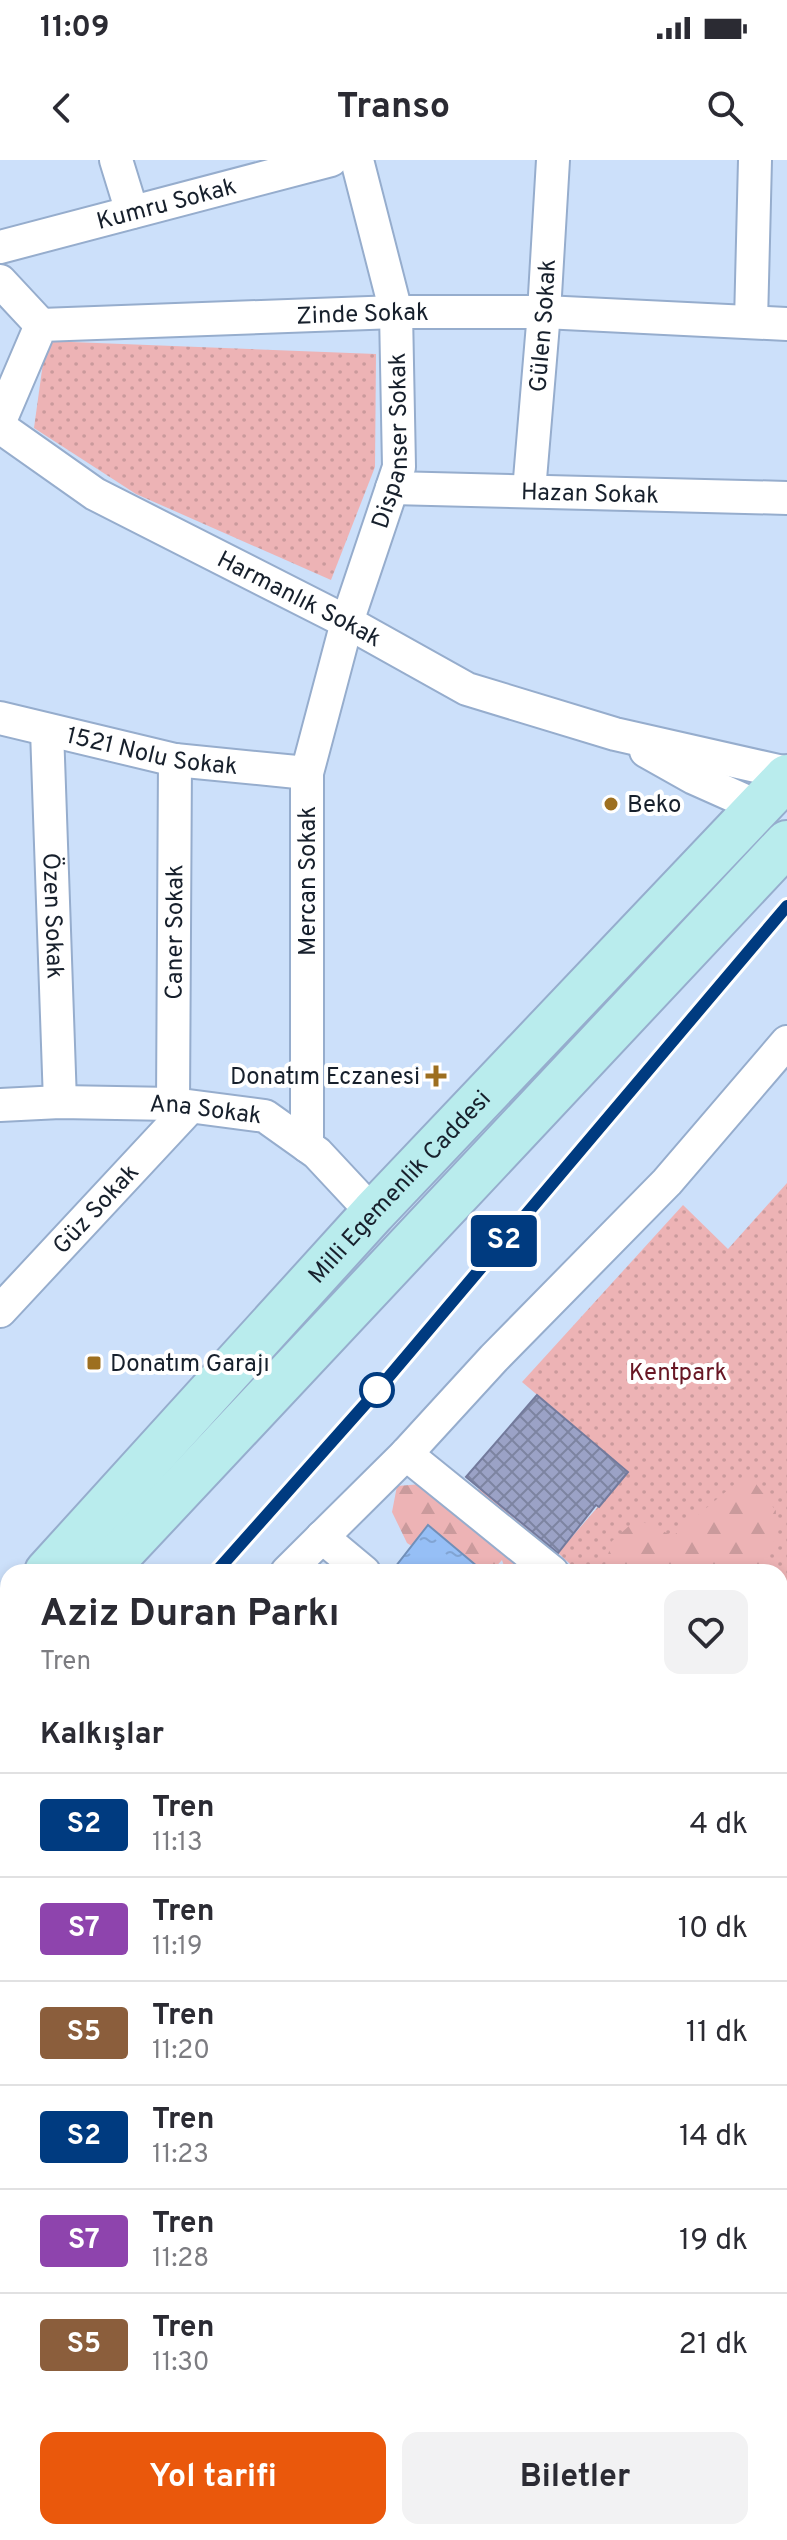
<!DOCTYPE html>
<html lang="tr">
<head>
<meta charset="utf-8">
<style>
	body { margin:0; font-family:Overpass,sans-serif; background:#f2f2f3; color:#2b2b33; height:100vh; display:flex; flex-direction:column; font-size:30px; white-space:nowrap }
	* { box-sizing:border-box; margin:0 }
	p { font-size:26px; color:#7c7c81 }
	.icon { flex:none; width:44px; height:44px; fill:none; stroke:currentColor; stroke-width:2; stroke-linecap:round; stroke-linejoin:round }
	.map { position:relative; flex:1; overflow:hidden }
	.drawer { position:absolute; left:0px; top:1404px; width:788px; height:976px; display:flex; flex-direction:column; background:#fff; border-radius:24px 24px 0 0; box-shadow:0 4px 12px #0003 }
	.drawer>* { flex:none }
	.badge { padding:0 16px; border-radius:6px; font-size:28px; line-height:52px }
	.map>.badge { position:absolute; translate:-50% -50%; box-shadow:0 0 0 4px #fff }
	h2 { padding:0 40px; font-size:30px; line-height:72px }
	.round { display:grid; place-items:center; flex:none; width:84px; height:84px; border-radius:16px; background:#f2f2f3 }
	.headline { display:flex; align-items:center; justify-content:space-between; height:136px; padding:0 40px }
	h1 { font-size:38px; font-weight:700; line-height:60px }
	.action { display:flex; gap:16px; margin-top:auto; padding:16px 40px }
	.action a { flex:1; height:92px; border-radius:16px; background:#ea580c; color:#fff; font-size:32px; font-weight:700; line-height:92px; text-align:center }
	.action a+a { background:#f2f2f3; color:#2b2b33 }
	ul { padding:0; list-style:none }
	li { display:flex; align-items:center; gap:24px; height:104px; padding:0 40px; border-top:2px solid #e1e1e2 }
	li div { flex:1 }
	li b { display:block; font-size:30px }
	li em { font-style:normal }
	li .badge { min-width:88px; font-weight:700; text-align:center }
	.status { display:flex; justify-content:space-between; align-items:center; height:56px; padding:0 40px; background:#fff; direction:ltr }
	.status svg { height:22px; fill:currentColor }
	header { display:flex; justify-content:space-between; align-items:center; height:104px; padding:0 40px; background:#fff; font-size:36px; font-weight:700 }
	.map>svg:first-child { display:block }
</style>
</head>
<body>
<div class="status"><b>11:09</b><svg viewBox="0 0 49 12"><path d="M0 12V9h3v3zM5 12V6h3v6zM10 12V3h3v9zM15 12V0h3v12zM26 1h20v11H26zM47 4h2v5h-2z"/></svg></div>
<header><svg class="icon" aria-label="back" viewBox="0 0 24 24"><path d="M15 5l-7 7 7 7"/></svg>Transo<svg class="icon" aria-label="search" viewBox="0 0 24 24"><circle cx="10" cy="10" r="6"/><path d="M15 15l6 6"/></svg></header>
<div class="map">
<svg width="787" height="2380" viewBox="0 0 787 2380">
	<defs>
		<pattern id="green-dots" width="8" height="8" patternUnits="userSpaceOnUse" patternTransform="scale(2)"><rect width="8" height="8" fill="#edb3b5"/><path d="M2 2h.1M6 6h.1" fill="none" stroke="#ca9a9c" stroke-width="1.8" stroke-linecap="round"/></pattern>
		<pattern id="forest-firs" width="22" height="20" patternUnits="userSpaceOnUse" patternTransform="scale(2)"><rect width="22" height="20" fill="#edb3b5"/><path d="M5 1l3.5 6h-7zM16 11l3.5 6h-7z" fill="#ca9a9c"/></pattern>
		<pattern id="water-ripples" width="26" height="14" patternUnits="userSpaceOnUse" patternTransform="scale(2)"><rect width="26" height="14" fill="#96bff6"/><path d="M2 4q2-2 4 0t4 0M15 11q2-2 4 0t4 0" fill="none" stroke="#81a4d3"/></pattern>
		<pattern id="building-cross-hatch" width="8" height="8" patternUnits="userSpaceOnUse" patternTransform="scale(2)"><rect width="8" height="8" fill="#9ba2c6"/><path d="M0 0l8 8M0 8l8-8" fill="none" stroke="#7d84a1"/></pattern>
	</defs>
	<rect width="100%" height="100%" fill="#cce0fa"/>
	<g fill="url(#green-dots)">
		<polygon points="46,181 376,194 375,307 331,420 136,334 34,268"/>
		<polygon points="787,1023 787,1595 780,1589 780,1412 579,1412 558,1393 628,1312 522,1222 683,1045 728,1089"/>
		<polygon points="787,1671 787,2366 780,2354 780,1680"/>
	</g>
	<g fill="url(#forest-firs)">
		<polygon points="748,1313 776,1351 774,1381 766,1405 756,1406 750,1412 603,1412 612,1381 637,1359 673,1376"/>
		<polygon points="422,1324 462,1361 467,1355 462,1325 481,1330 541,1370 560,1412 506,1412 502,1400 491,1412 449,1410 407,1383 392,1352 397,1326"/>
	</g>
	<polygon fill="url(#water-ripples)" stroke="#708fb9" stroke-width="2" points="428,1365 484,1412 402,1412 396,1406"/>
	<polygon fill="url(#building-cross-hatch)" stroke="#737a9c" stroke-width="2" points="537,1235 628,1312 599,1347 596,1345 558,1393 466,1317"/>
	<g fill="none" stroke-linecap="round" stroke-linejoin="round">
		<defs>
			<g id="lane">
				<polyline points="0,2118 8,2119"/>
				<polyline points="0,2289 8,2288"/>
			</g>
			<g id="street">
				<polyline points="116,0 132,52"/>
				<path id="s1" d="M0,87L331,0"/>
				<polyline points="0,121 41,165"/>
				<polyline points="751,162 755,0"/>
				<path id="s2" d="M0,261L41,165L396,152H544L787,164"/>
				<path id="s3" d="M0,267L95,334L347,462L467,529L615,574L787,613"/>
				<path id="s4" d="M392,328L787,338"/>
				<path id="s5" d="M529,331L544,152L553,0"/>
				<path id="s6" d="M0,558L175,600L307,613"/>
				<path id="s7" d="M47,570L60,942"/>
				<polyline points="646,591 694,618 759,647"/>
				<path id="s8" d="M173,944L175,600"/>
				<path id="s9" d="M0,945L60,942L173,944L265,956L317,993L373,1053"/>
				<path id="s10" d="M307,986V613L347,462L399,307L396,152L357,0"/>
				<path id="s11" d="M0,1151L190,947"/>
				<polyline points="406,1294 552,1412"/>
				<polyline points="322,1377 364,1412"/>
				<polyline points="287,1412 406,1294 494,1198 667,1022 787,882"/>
				<polyline points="780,1589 787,1595"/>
				<polyline points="780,1680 787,1671"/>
				<polyline points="0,1684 8,1677"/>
				<polyline points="0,1774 8,1773"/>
				<polyline points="0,1953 8,1951"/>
				<polyline points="0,1985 8,2013"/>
				<polyline points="0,2135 8,2135"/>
				<polyline points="61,2372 63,2380"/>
				<polyline points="518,2372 526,2380"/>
				<polyline points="561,2372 568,2380"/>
				<polyline points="701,2380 707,2372"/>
			</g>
			<g id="secondary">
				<path id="s12" d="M47,1412L373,1053L787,617"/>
				<polyline points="103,1412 787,683"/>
				<polyline points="0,1464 8,1455"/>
				<polyline points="0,1524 8,1516"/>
			</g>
		</defs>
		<use href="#lane" stroke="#96adcd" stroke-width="20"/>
		<use href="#street" stroke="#96adcd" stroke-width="36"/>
		<use href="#secondary" stroke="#96adcd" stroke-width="48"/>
		<polyline stroke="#768498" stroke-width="5" stroke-dasharray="6 6" stroke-linecap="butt" points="780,1733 787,1735"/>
		<use href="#lane" stroke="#fff" stroke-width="16"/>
		<use href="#street" stroke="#fff" stroke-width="32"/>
		<use href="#secondary" stroke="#b9eced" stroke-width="44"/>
		<defs>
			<g id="rail">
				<polyline points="216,1412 376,1232 787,746"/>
				<polyline points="0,1621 8,1614"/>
			</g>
		</defs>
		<use href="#rail" stroke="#36414f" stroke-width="9"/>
		<use href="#rail" stroke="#fff" stroke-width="6" stroke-dasharray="18" stroke-linecap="butt"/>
	</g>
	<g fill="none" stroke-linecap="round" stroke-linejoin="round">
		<defs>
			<polyline id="line" points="216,1412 376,1232 787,746"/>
		</defs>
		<use href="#line" stroke="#fff" stroke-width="18"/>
		<use href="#line" stroke="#003b80" stroke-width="12"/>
	</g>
	<g fill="#9d6f20" stroke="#fff" stroke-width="3">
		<circle cx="611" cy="644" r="8"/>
		<path d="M432 904h8v8h8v8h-8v8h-8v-8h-8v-8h8z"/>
		<rect x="86" y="1195" width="16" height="16" rx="4"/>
	</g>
	<circle fill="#fff" stroke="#003b80" stroke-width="4" cx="377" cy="1230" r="16"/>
	<g text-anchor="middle" stroke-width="8" stroke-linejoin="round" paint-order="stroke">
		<g font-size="24" fill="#17202c" stroke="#fff">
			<text dy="8" stroke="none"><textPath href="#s1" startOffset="172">Kumru Sokak</textPath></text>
			<text dy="8" stroke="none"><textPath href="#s2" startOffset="426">Zinde Sokak</textPath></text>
			<text dy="8" stroke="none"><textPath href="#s5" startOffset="166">Gülen Sokak</textPath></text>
			<text dy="8" stroke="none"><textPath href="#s10" startOffset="718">Dispanser Sokak</textPath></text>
			<text dy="8" stroke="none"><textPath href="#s4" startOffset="198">Hazan Sokak</textPath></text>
			<text dy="8" stroke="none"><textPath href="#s3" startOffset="346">Harmanlık Sokak</textPath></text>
			<text dy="8" stroke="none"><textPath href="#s6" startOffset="156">1521 Nolu Sokak</textPath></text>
			<text transform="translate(307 721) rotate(-90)" y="8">Mercan Sokak</text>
			<text dy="8" stroke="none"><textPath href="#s7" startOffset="186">Özen Sokak</textPath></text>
			<text dy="8" stroke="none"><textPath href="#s8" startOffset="172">Caner Sokak</textPath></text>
			<text dy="8" stroke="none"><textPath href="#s9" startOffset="206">Ana Sokak</textPath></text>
			<text dy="8" stroke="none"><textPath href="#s12" startOffset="522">Milli Egemenlik Caddesi</textPath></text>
			<text dy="8" stroke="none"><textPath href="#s11" startOffset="140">Güz Sokak</textPath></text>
		</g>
		<g font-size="24" fill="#17202c" stroke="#fff" text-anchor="start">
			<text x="627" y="652">Beko</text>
			<text x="420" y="924" text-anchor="end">Donatım Eczanesi</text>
			<text x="110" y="1211">Donatım Garajı</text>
		</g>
		<g font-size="24" fill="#681624" stroke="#fff">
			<text x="678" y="1220">Kentpark</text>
		</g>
	</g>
</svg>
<b class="badge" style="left:504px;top:1081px;background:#003b80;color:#fff">S2</b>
<section class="drawer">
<div class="headline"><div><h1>Aziz Duran Parkı</h1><p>Tren</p></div><a class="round"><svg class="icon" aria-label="heart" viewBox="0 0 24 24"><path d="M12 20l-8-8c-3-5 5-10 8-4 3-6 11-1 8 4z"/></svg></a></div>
<h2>Kalkışlar</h2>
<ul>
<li><span class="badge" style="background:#003b80;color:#fff">S2</span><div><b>Tren</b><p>11:13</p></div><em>4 dk</em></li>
<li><span class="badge" style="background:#8e44ad;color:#fff">S7</span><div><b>Tren</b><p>11:19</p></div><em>10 dk</em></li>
<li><span class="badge" style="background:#8b5e3c;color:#fff">S5</span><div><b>Tren</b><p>11:20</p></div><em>11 dk</em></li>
<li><span class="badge" style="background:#003b80;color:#fff">S2</span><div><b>Tren</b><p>11:23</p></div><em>14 dk</em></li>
<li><span class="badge" style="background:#8e44ad;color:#fff">S7</span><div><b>Tren</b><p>11:28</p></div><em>19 dk</em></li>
<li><span class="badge" style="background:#8b5e3c;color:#fff">S5</span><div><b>Tren</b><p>11:30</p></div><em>21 dk</em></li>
</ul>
<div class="action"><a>Yol tarifi</a><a>Biletler</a></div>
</section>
</div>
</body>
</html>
